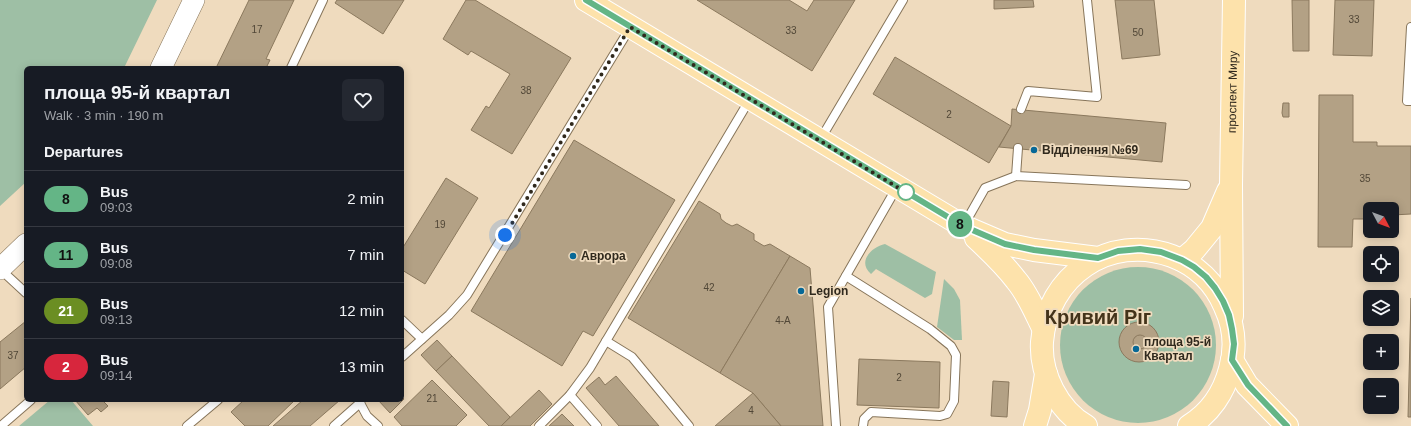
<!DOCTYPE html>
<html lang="en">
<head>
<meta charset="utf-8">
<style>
	body { margin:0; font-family:Arial,sans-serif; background:#242831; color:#f1f3f6; height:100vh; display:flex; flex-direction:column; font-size:15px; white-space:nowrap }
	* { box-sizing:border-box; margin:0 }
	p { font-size:13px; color:#9ea1a6 }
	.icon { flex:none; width:22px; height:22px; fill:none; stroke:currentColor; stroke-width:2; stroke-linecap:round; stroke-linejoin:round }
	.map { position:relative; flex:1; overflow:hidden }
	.panel { position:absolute; left:24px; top:66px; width:380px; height:336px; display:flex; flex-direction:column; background:#171b24; border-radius:6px; box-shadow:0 2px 10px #0003 }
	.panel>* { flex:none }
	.badge { padding:0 8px; border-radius:13px; font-size:14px; line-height:26px }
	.needle { width:26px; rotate:131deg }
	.fabs { position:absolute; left:1363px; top:202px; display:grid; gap:8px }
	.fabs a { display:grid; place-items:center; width:36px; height:36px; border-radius:6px; background:#171b24; box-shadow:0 2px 10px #0003; font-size:20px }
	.you { position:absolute; width:20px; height:20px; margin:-10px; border:3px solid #fff; border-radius:50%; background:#1a73e8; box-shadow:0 0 0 6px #1a73e833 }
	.map>.badge { position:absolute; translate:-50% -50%; box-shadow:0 0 0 2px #fff }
	h2 { padding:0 20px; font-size:15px; line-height:36px }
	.round { display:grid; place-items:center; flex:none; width:42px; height:42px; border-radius:6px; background:#242831 }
	.overview { display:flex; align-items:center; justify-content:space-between; height:68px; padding:0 20px }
	h1 { font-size:19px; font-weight:800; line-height:30px }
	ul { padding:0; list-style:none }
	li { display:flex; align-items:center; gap:12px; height:56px; padding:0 20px; border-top:1px solid #363941 }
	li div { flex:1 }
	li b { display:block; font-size:15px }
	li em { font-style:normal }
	li .badge { min-width:44px; font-weight:700; text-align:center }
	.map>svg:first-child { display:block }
</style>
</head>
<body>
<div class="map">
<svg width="1411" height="426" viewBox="0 0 1411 426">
	<rect width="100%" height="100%" fill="#efdbbe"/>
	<g fill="#9ebfa5">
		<polygon points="0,0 157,0 124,68 26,68 26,182 0,206"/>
		<path d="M885,244L936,272L932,294L925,298L876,269L871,274C857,262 871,247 885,244Z"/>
		<circle cx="1138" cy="345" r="78"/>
		<polygon points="944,279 954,289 960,300 962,340 954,340 937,327"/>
		<polygon points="50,400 71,400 93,426 19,426"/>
	</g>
	<g fill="#b3a185" stroke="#8b795e">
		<polygon points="249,0 294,0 266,59 270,60 266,68 216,68"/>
		<polygon points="337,0 404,0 383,34 335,3"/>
		<polygon points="466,0 475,0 571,58 512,154 471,130 486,106 489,108 510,74 471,51 468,55 443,39"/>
		<polygon points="697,0 789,0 807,11 814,0 855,0 812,71"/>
		<polygon points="994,0 1033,0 1034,7 994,9"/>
		<polygon points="1115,0 1154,0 1160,55 1122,59"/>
		<polygon points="1292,0 1309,0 1309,51 1293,51"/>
		<polygon points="1335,0 1374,0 1372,56 1333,55"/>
		<polygon points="895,57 1011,126 989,163 873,94"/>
		<polygon points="1319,95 1353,95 1353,142 1377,142 1377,146 1411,146 1411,214 1392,215 1392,209 1370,209 1370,219 1353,219 1352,247 1318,247"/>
		<polygon points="1283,103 1289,103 1289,117 1283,117 1282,113"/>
		<polygon points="1012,109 1166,123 1162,162 999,147 1011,126"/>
		<polygon points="574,140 675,200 593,336 583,331 562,366 471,311"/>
		<polygon points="446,178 478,198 425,284 402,270 402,249"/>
		<polygon points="699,201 720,214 721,219 726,223 732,226 737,224 754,234 754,240 764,246 770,244 790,256 720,373 628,318"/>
		<polygon points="790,256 810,268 823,426 781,426 753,393 720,373"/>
		<polygon points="1411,298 1411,417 1408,417"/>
		<polygon points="26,321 26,367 0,389 0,342"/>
		<circle cx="1139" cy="342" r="20"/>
		<circle cx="1140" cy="342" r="7"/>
		<polygon points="437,340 452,356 436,371 421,355"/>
		<polygon points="452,356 510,417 501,426 489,426 436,371"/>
		<polygon points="859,359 940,362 939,408 857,405"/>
		<polygon points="616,376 659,426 619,426 586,388 599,377 605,385"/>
		<polygon points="432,380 467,415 456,426 402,426 394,417"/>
		<polygon points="993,381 1009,382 1007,417 991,416"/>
		<polygon points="539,390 552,404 530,426 501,426"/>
		<polygon points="753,393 781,426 715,426"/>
		<polygon points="402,397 404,399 390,413 378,400 402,400"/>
		<polygon points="75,400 102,400 108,406 101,412 97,408 88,415"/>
		<polygon points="244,400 295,400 268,426 245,426 231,412"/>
		<polygon points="303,400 340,400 310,426 273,426"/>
		<polygon points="562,414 574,426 549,426"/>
	</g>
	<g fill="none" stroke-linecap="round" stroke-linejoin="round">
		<defs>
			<g id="service">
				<polyline points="1411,27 1407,101 1411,101"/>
				<polyline points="291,68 323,0"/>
				<polyline points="1021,109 1028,91 1097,97 1087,0"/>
				<polyline points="820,140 903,0"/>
				<polyline points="1016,176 1018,148"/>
				<polyline points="964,225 985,188 1016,176 1186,185"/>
				<polyline points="1,270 26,293"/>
				<polyline points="846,276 930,329 951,346 956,355 954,401 947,414 940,416 871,412 864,419 863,426"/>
				<polyline points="402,320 422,339"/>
				<polyline points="606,341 632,357 689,426"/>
				<polyline points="402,357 449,315 467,295 630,28"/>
				<polyline points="570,395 597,426"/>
				<polyline points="361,400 360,403 367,416 378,426"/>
				<polyline points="1,426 31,400"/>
				<polyline points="187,426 218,400"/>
				<polyline points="334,426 360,403"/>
				<polyline points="539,426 570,395 590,368 750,99"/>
				<polyline points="836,426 828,307 897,187"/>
			</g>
			<g id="tertiary">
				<polyline points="161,68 194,0"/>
				<polyline points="0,269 26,244"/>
			</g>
			<g id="primary">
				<polyline points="586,0 963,226 1005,244 1034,250 1098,258"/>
				<path d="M976,238C990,251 1004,264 1016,280C1028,294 1035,312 1043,328"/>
				<polyline points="1182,260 1194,250 1212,228 1228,191"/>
				<path id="s1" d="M1232,316L1231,185L1234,0"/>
				<polyline points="1232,360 1247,385 1287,426"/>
				<polyline points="1035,426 1040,410 1046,374"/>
				<path d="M1086,426C1058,410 1040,374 1042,342C1047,276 1109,233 1172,256C1196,265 1215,283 1225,307C1234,326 1236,348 1230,369C1224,392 1210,413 1189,426"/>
			</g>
		</defs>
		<use href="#service" stroke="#87755a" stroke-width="10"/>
		<use href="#tertiary" stroke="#87755a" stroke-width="22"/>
		<use href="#primary" stroke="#fff" stroke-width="24"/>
		<use href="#service" stroke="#fff" stroke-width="8"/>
		<use href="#tertiary" stroke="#fff" stroke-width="21"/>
		<use href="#primary" stroke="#fde2ab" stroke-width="22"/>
	</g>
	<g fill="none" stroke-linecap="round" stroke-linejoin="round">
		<defs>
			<polyline id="line" points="586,0 963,226 1005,244 1034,250 1098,258 1118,251 1140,249 1161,252 1182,260 1194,267 1206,277 1215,288 1223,301 1229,315 1232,329 1234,344 1232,360 1248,385 1287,426"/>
		</defs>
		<use href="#line" stroke="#fff" stroke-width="9"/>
		<use href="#line" stroke="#64b586" stroke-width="6"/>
		<polyline stroke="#30291d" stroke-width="4" stroke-dasharray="0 7.2" points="505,235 630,27 907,193 906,192"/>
	</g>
	<g fill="#076897" stroke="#efdbbe" stroke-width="1.5">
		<circle cx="1034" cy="150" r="4"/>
		<circle cx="573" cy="256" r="4"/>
		<circle cx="801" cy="291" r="4"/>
		<circle cx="1136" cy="349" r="4"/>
	</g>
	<circle fill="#fff" stroke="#64b586" stroke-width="2" cx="906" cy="192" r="8"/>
	<g text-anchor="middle" stroke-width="3.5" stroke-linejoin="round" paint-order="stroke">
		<g font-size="10" fill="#514737">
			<text x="1354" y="23">33</text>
			<text x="257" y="33">17</text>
			<text x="791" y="34">33</text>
			<text x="1138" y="36">50</text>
			<text x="526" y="94">38</text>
			<text x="949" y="118">2</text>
			<text x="1365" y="182">35</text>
			<text x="440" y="228">19</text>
			<text x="709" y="291">42</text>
			<text x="783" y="324">4-А</text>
			<text x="13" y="359">37</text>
			<text x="899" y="381">2</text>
			<text x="432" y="402">21</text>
			<text x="751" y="414">4</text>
		</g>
		<g font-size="12" fill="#30291d" stroke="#efdbbe">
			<text dy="4" stroke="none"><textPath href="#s1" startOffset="224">проспект Миру</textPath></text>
		</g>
		<g font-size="12" font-weight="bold" fill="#30291d" stroke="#efdbbe" text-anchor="start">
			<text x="1042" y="154">Відділення №69</text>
			<text x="581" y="260">Аврора</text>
			<text x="809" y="295">Legion</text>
			<text x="1144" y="346">площа 95-й<tspan x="1144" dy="14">Квартал</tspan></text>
		</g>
		<g font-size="20" font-weight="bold" fill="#43331a" stroke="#efdbbe">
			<text x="1098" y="324">Кривий Ріг</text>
		</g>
	</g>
</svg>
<div class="fabs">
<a><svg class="needle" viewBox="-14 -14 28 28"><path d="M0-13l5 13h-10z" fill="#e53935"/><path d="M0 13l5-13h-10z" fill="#9ea1a6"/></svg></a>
<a><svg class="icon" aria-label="locate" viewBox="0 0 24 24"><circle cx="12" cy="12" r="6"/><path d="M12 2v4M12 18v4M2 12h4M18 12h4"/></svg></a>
<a><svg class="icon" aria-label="layers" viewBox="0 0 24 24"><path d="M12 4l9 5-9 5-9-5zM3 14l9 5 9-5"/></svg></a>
<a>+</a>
<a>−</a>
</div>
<div class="you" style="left:505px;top:235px"></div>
<b class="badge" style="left:960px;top:224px;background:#64b586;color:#111">8</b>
<section class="panel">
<div class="overview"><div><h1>площа 95-й квартал</h1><p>Walk · 3 min · 190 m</p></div><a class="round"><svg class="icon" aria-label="heart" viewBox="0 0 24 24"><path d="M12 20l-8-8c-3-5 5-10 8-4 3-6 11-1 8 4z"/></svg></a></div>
<h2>Departures</h2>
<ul>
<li><span class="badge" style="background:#64b586;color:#111">8</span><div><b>Bus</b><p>09:03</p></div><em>2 min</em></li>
<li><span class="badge" style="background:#64b586;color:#111">11</span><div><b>Bus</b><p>09:08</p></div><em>7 min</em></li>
<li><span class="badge" style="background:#6b8e23;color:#fff">21</span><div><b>Bus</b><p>09:13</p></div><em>12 min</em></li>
<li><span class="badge" style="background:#d7263d;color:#fff">2</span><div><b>Bus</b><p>09:14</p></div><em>13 min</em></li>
</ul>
</section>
</div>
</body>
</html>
